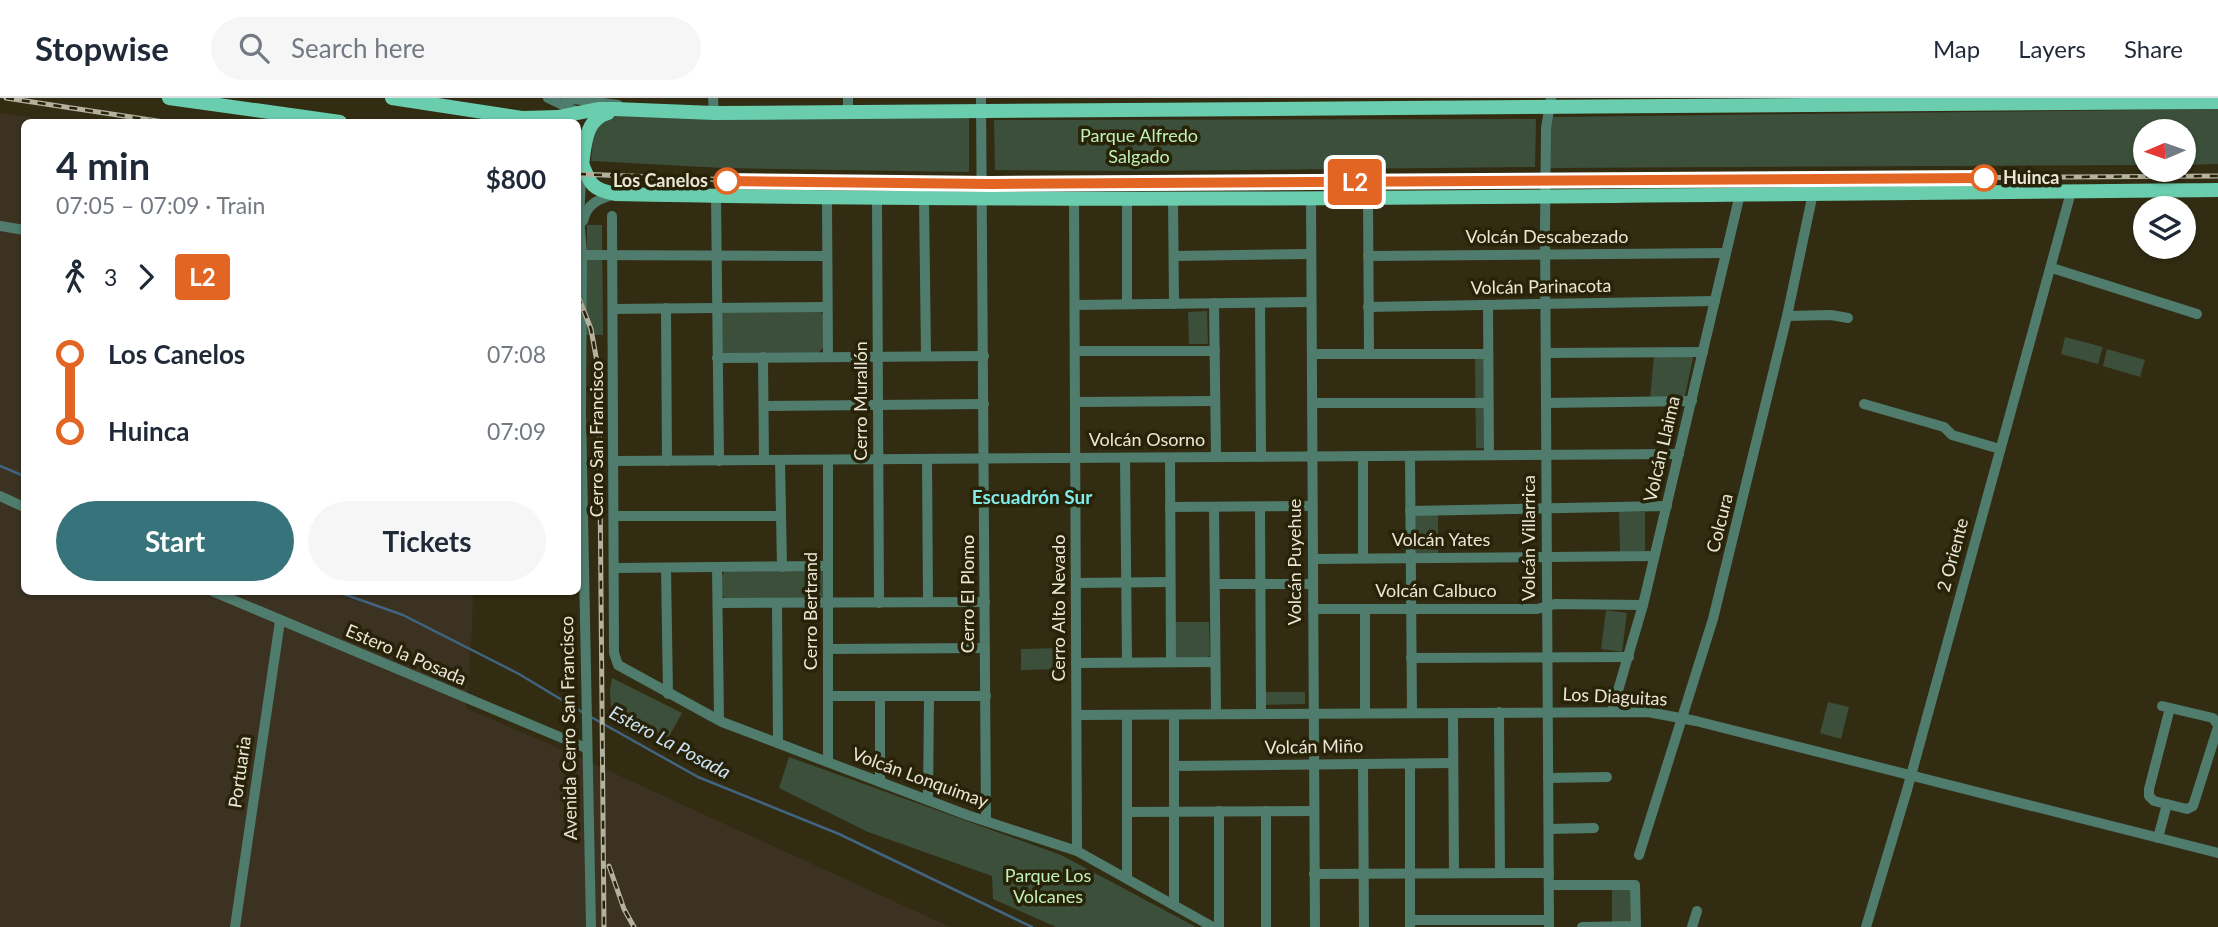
<!DOCTYPE html>
<html lang="en">
<head>
<meta charset="utf-8">
<style>
	body { margin:0; font-family:Lato,sans-serif; background:#f6f6f7; color:#1f2937; height:100vh; display:flex; flex-direction:column; font-size:26px; white-space:nowrap }
	* { box-sizing:border-box; margin:0 }
	p { font-size:23px; color:#747a83 }
	.icon { flex:none; width:38px; height:38px; fill:none; stroke:currentColor; stroke-width:2; stroke-linecap:round; stroke-linejoin:round }
	.map { position:relative; flex:1; overflow:hidden }
	.side { position:absolute; left:21px; top:21px; width:560px; height:476px; display:flex; flex-direction:column; background:#fff; border-radius:10px; box-shadow:0 2px 5px #0004 }
	.side>* { flex:none }
	.badge { padding:0 14px; border-radius:5px; font-size:24px; line-height:46px }
	.needle { width:46px; rotate:268deg }
	.buttons { position:absolute; left:2133px; top:21px; display:grid; gap:14px }
	.buttons a { display:grid; place-items:center; width:63px; height:63px; border-radius:50%; background:#fff; box-shadow:0 2px 5px #0004; font-size:35px }
	.map>.badge { position:absolute; translate:-50% -50%; box-shadow:0 0 0 4px #fff }
	.legs { display:flex; align-items:center; gap:10px; height:77px; padding:0 35px; font-size:23px }
	.legs p { margin-inline-start:auto }
	.headline { display:flex; align-items:center; justify-content:space-between; height:119px; padding:0 35px }
	h1 { font-size:38px; font-weight:700; line-height:52px }
	.button { display:flex; gap:14px; margin-top:auto; padding:14px 35px }
	.button a { flex:1; height:80px; border-radius:42px; background:#36737a; color:#fff; font-size:28px; font-weight:700; line-height:80px; text-align:center }
	.button a+a { background:#f6f6f7; color:#1f2937 }
	ul { padding:0 35px; list-style:none }
	li { display:flex; align-items:center; gap:24px; height:77px; font-size:26px }
	li i { display:grid; place-items:center; width:10px; height:100%; margin:0 9px; background:currentColor }
	li i::after { content:''; width:18px; height:18px; margin:-9px; border:5px solid; border-radius:50%; background:#fff }
	li p { margin-inline-start:auto }
	li:first-child i { background:linear-gradient(#0000 50%,currentColor 0) }
	li:last-child i { background:linear-gradient(currentColor 50%,#0000 0) }
	header { display:flex; align-items:center; gap:42px; box-sizing:border-box; height:98px; padding:0 35px; background:#fff; border-bottom:2px solid #e0e1e3 }
	header strong { font-size:33px }
	nav { display:flex; gap:38px; margin-inline-start:auto; font-size:24px }
	.search { width:490px; height:63px; background:#f6f6f7; display:flex; align-items:center; gap:18px; box-sizing:border-box; padding:0 24px; border-radius:38px; color:#747a83; font-size:26px }
	.map>svg:first-child { display:block }
</style>
</head>
<body>
<header>
<strong>Stopwise</strong>
<div class="search"><svg class="icon" aria-label="search" viewBox="0 0 24 24"><circle cx="10" cy="10" r="6"/><path d="M15 15l6 6"/></svg>Search here</div>
<nav><a>Map</a><a>Layers</a><a>Share</a></nav>
</header>
<div class="map">
<svg width="2218" height="829" viewBox="0 0 2218 829">
	<rect width="100%" height="100%" fill="#322c12"/>
	<polygon fill="#3c3222" points="0,15 63,24 24,24 24,494 473,494 472,531 466,610 574,657 950,829 0,829"/>
	<g fill="#3c4f3a">
		<polygon points="2218,11 2218,66 2184,67 2184,33 2146,33 2145,67 1550,70 1549,30 1553,19"/>
		<polygon points="608,16 969,17 969,74 723,70 591,63 593,39 599,21"/>
		<polygon points="1536,21 1535,69 1139,73 995,72 994,22"/>
		<polygon points="587,127 602,127 603,237 586,237"/>
		<polygon points="820,213 823,217 823,250 818,255 724,257 720,254 720,218 724,214"/>
		<polygon points="1207,213 1208,246 1189,246 1188,214"/>
		<polygon points="2065,239 2103,249 2098,266 2061,256"/>
		<polygon points="2107,251 2145,262 2140,279 2103,268"/>
		<polygon points="1690,256 1693,260 1684,302 1650,301 1654,257"/>
		<polygon points="1475,259 1484,259 1485,350 1476,350"/>
		<polygon points="1619,414 1645,414 1645,453 1620,454"/>
		<polygon points="1438,416 1438,456 1416,455 1413,419 1416,417"/>
		<polygon points="822,472 825,475 823,502 726,501 722,498 722,477 725,474"/>
		<polygon points="1606,512 1627,515 1622,554 1601,551"/>
		<polygon points="1173,524 1209,524 1210,557 1205,561 1179,561 1172,555"/>
		<polygon points="1061,550 1061,571 1021,572 1021,551"/>
		<polygon points="612,580 682,615 667,642 611,613 610,591"/>
		<polygon points="1263,594 1305,594 1305,606 1263,607"/>
		<polygon points="1828,604 1849,609 1841,641 1820,635"/>
		<polygon points="789,659 1061,757 1196,829 1056,829 993,801 992,778 868,734 779,690"/>
		<rect x="1612" y="790" width="21" height="36"/>
	</g>
	<g fill="none" stroke-linecap="round" stroke-linejoin="round">
		<g stroke="#406481" stroke-width="2.5">
			<polyline points="0,368 24,378"/>
			<polyline points="338,494 403,517 519,576 582,614"/>
			<polyline points="591,619 698,679 839,736 1032,829"/>
		</g>
		<g stroke="#4f7c6d" stroke-width="10">
			<polyline points="548,0 580,15"/>
			<polyline points="566,0 618,7"/>
			<polyline points="713,0 714,15"/>
			<polyline points="848,0 848,14"/>
			<polyline points="981,0 986,723"/>
			<polyline points="582,67 579,119 582,157 581,315 591,829"/>
			<polyline points="716,99 719,363"/>
			<polyline points="1311,99 1315,829"/>
			<polyline points="1368,99 1369,256"/>
			<polyline points="1074,100 1077,753"/>
			<polyline points="1127,100 1127,206"/>
			<polyline points="1173,100 1174,206"/>
			<polyline points="827,101 828,259"/>
			<polyline points="877,101 879,505"/>
			<polyline points="924,101 926,258"/>
			<polyline points="612,118 614,555 618,567 722,624 967,717 1077,753 1213,829"/>
			<path d="M583,123C587,105 599,101 615,96"/>
			<polyline points="0,128 24,132"/>
			<polyline points="582,157 827,158"/>
			<polyline points="1174,158 1311,156"/>
			<polyline points="1368,158 1726,155"/>
			<polyline points="2052,170 2197,216"/>
			<polyline points="1214,205 1216,359"/>
			<polyline points="1260,205 1261,359"/>
			<polyline points="1075,207 1311,204"/>
			<polyline points="1488,207 1489,357"/>
			<polyline points="1368,209 1715,203"/>
			<polyline points="666,210 667,363"/>
			<polyline points="613,211 827,209"/>
			<polyline points="1787,218 1831,217 1848,220"/>
			<polyline points="1075,253 1215,253"/>
			<polyline points="1546,255 1703,254"/>
			<polyline points="1312,256 1488,256"/>
			<polyline points="763,259 764,362"/>
			<polyline points="717,260 984,258"/>
			<polyline points="1075,304 1215,303"/>
			<polyline points="1312,305 1488,305"/>
			<polyline points="1546,305 1692,303"/>
			<polyline points="1864,306 1944,329 1952,337 2000,351"/>
			<polyline points="764,308 984,306"/>
			<polyline points="1363,358 1363,460"/>
			<polyline points="1410,358 1412,615"/>
			<polyline points="1125,360 1127,564"/>
			<polyline points="1170,360 1171,564"/>
			<polyline points="927,361 928,504"/>
			<polyline points="780,362 782,469"/>
			<polyline points="828,362 828,664"/>
			<polyline points="615,363 1679,356"/>
			<polyline points="0,398 24,409"/>
			<polyline points="1170,409 1312,408"/>
			<polyline points="1214,409 1216,616"/>
			<polyline points="1260,409 1261,616"/>
			<polyline points="1410,413 1667,408"/>
			<polyline points="615,418 781,418"/>
			<polyline points="1313,461 1654,458"/>
			<polyline points="717,469 719,622"/>
			<polyline points="615,470 828,468"/>
			<polyline points="666,470 668,596"/>
			<polyline points="1076,485 1170,484"/>
			<polyline points="1215,486 1313,486"/>
			<polyline points="214,494 586,650"/>
			<polyline points="718,505 985,504"/>
			<polyline points="777,505 778,645"/>
			<polyline points="1313,511 1537,511 1555,506 1643,507"/>
			<polyline points="1365,511 1365,615"/>
			<polyline points="828,551 985,550"/>
			<polyline points="1411,560 1629,559"/>
			<polyline points="1076,565 1215,564"/>
			<polyline points="828,598 986,598"/>
			<polyline points="2162,608 2213,620 2218,627"/>
			<polyline points="2170,610 2149,691 2149,698 2154,703 2187,711 2193,708 2218,629"/>
			<polyline points="1612,613 1643,507 1740,96"/>
			<polyline points="1499,614 1500,775"/>
			<polyline points="1453,615 1454,775"/>
			<polyline points="1077,617 1648,614 1696,623 2218,755"/>
			<polyline points="1127,617 1127,780"/>
			<polyline points="1174,617 1174,807"/>
			<polyline points="1363,666 1364,829"/>
			<polyline points="1410,666 1410,829"/>
			<polyline points="1174,668 1453,665"/>
			<polyline points="1548,680 1607,679"/>
			<polyline points="880,684 880,598"/>
			<polyline points="928,702 929,598"/>
			<polyline points="1219,713 1219,829"/>
			<polyline points="1266,713 1266,829"/>
			<polyline points="1127,714 1314,713"/>
			<polyline points="1549,731 1594,730"/>
			<polyline points="2158,740 2167,706"/>
			<polyline points="1639,757 1713,521 1787,218 1813,95"/>
			<polyline points="1314,776 1549,775"/>
			<polyline points="1549,787 1635,787 1636,828 1582,829"/>
			<polyline points="1410,822 1549,822"/>
			<polyline points="235,829 280,523"/>
			<polyline points="1549,829 1545,131 1546,30 1551,0"/>
			<polyline points="1692,829 1697,813"/>
			<polyline points="1866,829 1907,692 2071,94"/>
		</g>
		<g stroke="#6acdae" stroke-width="14">
			<polyline points="169,0 340,24"/>
			<polyline points="392,0 522,20 558,19 598,11 615,11 714,15 2218,4"/>
			<path d="M578,58C591,81 585,90 615,96C1149,107 1684,96 2218,92"/>
			<path d="M582,67C585,47 585,21 608,15"/>
		</g>
		<defs>
			<g id="rail">
				<polyline points="6,0 164,24"/>
				<polyline points="578,76 832,86 982,86 2218,78"/>
				<polyline points="578,198 591,231 599,275 604,829"/>
				<polyline points="609,768 624,811 634,829"/>
			</g>
		</defs>
		<use href="#rail" stroke="#b4b19e" stroke-width="5"/>
		<use href="#rail" stroke="#282208" stroke-width="2.5" stroke-dasharray="8" stroke-linecap="butt"/>
	</g>
	<g fill="none" stroke-linecap="round" stroke-linejoin="round">
		<defs>
			<polyline id="line-1" points="727,83 991,86 1984,80"/>
		</defs>
		<use href="#line-1" stroke="#fff" stroke-width="16"/>
		<use href="#line-1" stroke="#e36523" stroke-width="10"/>
	</g>
	<g fill="#fff" stroke="#e36523" stroke-width="3.5">
		<circle cx="1984" cy="80" r="12"/>
		<circle cx="727" cy="83" r="12"/>
	</g>
	<g text-anchor="middle" stroke-width="7" stroke-linejoin="round" paint-order="stroke">
		<g font-size="18" fill="#bef1b8" stroke="#282208">
			<text x="1139" y="44">Parque Alfredo<tspan x="1139" dy="21">Salgado</tspan></text>
			<text x="1048" y="784">Parque Los<tspan x="1048" dy="21">Volcanes</tspan></text>
		</g>
		<g font-size="18" font-weight="bold" fill="#eae7d7" stroke="#282208" text-anchor="start">
			<text x="2003" y="86">Huinca</text>
			<text x="708" y="89" text-anchor="end">Los Canelos</text>
		</g>
		<g font-size="18" fill="#eae7d7" stroke="#282208">
			<text x="1547" y="145">Volcán Descabezado</text>
			<text transform="translate(1541 189) rotate(-1)" y="6">Volcán Parinacota</text>
			<text transform="translate(861 303) rotate(-90)" y="6">Cerro Murallón</text>
			<text transform="translate(597 341) rotate(-90)" y="6">Cerro San Francisco</text>
			<text x="1147" y="348">Volcán Osorno</text>
			<text transform="translate(1662 351) rotate(-77)" y="6">Volcán Llaima</text>
			<text transform="translate(1720 425) rotate(-76)" y="6">Colcura</text>
			<text transform="translate(1529 440) rotate(-90)" y="6">Volcán Villarrica</text>
			<text x="1441" y="448">Volcán Yates</text>
			<text transform="translate(1953 457) rotate(-75)" y="6">2 Oriente</text>
			<text transform="translate(1295 464) rotate(-90)" y="6">Volcán Puyehue</text>
			<text x="1436" y="499">Volcán Calbuco</text>
			<text transform="translate(968 496) rotate(-90)" y="6">Cerro El Plomo</text>
			<text transform="translate(1059 510) rotate(-90)" y="6">Cerro Alto Nevado</text>
			<text transform="translate(811 513) rotate(-90)" y="6">Cerro Bertrand</text>
			<text transform="translate(406 557) rotate(23)" y="6">Estero la Posada</text>
			<text transform="translate(1615 599) rotate(3)" y="6">Los Diaguitas</text>
			<text transform="translate(569 630) rotate(-91)" y="6">Avenida Cerro San Francisco</text>
			<text transform="translate(1314 649) rotate(-1)" y="6">Volcán Miño</text>
			<text transform="translate(240 674) rotate(-82)" y="6">Portuaria</text>
			<text transform="translate(920 680) rotate(20)" y="6">Volcán Lonquimay</text>
		</g>
		<g font-size="19" font-weight="bold" fill="#7febea" stroke="#282208">
			<text x="1032" y="406">Escuadrón Sur</text>
		</g>
		<g font-size="19" font-style="italic" fill="#cbe2f6" stroke="#282208">
			<text transform="translate(670 644) rotate(28)" y="7">Estero La Posada</text>
		</g>
	</g>
</svg>
<div class="buttons">
<a><svg class="needle" viewBox="-14 -14 28 28"><path d="M0-13l5 13h-10z" fill="#e53935"/><path d="M0 13l5-13h-10z" fill="#747a83"/></svg></a>
<a><svg class="icon" aria-label="layers" viewBox="0 0 24 24"><path d="M12 4l9 5-9 5-9-5zM3 14l9 5 9-5"/></svg></a>
</div>
<b class="badge" style="left:1355px;top:84px;background:#e36523;color:#fff">L2</b>
<section class="side">
<div class="headline"><div><h1>4 min</h1><p>07:05 – 07:09 · Train</p></div><b>$800</b></div>
<div class="legs"><svg class="icon" aria-label="walk" viewBox="0 0 24 24"><circle cx="13" cy="4" r="2"/><path d="M13 8l-2 6 4 7M11 14l-3 7M7 12l3-4h3l4 4"/></svg>3<svg class="icon" aria-label="forward" viewBox="0 0 24 24"><path d="M9 5l7 7-7 7"/></svg><b class="badge" style="background:#e36523;color:#fff">L2</b></div>
<ul>
<li><i style="color:#e36523"></i><b>Los Canelos</b><p>07:08</p></li>
<li><i style="color:#e36523"></i><b>Huinca</b><p>07:09</p></li>
</ul>
<div class="button"><a>Start</a><a>Tickets</a></div>
</section>
</div>
</body>
</html>
